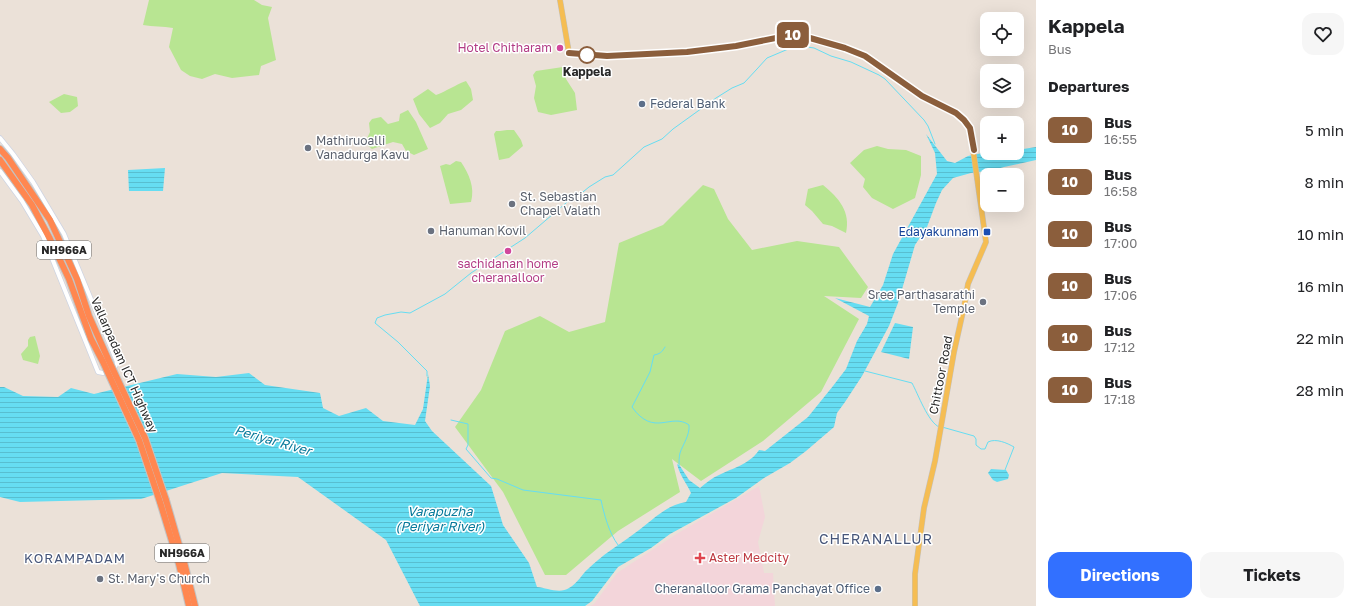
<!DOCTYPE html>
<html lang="en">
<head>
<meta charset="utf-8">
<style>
	body { margin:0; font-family:"Golos Text",sans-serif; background:#f6f6f6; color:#202124; height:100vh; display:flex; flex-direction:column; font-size:15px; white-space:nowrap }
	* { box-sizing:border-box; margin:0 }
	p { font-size:13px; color:#757577 }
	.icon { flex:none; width:22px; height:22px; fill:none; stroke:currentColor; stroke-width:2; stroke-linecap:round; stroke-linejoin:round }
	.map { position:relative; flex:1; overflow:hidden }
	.panel { display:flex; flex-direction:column; background:#fff; width:320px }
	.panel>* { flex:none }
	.badge { padding:0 8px; border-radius:6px; font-size:14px; line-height:26px }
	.controls { position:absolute; left:980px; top:12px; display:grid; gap:8px }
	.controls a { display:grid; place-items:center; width:44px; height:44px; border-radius:8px; background:#fff; box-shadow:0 4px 16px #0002; font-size:20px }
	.map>.badge { position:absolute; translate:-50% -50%; box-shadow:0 0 0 2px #fff }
	h2 { padding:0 12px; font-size:15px; line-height:36px }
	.round { display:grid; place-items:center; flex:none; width:42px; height:42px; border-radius:12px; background:#f6f6f6 }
	.overview { display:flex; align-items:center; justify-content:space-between; height:68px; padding:0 12px }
	h1 { font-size:19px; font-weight:700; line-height:30px }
	.button { display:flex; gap:8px; margin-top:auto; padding:8px 12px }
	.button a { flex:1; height:46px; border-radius:12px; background:#3270ff; color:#fff; font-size:16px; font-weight:700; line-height:46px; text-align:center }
	.button a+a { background:#f6f6f6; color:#202124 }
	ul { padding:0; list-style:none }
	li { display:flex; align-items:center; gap:12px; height:52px; padding:0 12px }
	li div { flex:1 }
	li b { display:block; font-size:15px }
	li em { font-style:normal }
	li .badge { min-width:44px; font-weight:700; text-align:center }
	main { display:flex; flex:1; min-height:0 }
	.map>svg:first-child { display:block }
</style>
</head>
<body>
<main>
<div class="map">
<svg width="1036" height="606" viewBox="0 0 1036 606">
	<defs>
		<pattern id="water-rules" width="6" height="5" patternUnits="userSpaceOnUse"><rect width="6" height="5" fill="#66ddf2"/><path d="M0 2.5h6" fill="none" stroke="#58bed0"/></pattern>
	</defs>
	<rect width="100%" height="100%" fill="#ebe1d8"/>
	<polygon fill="#f3d5da" points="759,486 765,517 758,542 764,573 773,573 775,606 590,606 594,604 617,573 678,533"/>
	<g fill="#b8e592">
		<path d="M149,0H254L262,5L272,7L268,18L276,60L261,66L259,75L232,78L215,74L202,79L190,76L181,70L169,47L173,28C163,26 153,27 143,25Z"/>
		<polygon points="563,67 566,79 575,93 577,110 551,115 538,112 534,98 536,86 533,75 536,71"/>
		<path d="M466,81L471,89L473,100L461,110L448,114L440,123L430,128L419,114L413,99L428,89L436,95C447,91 455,85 466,81Z"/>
		<polygon points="64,94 77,97 78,106 70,112 61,113 49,102"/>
		<polygon points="408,110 416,122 428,149 414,155 406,151 402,144 393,142 372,149 365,143 370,132 369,123 372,119 381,117 388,124 399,121 400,114"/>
		<polygon points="507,130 514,130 521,140 523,146 509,158 499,160 494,134 496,131 500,131"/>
		<polygon points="877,146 888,149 906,150 921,156 921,175 915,198 893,209 872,198 863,187 865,179 850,163 864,150"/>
		<path d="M456,161L461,162C469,174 475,187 471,202L450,204L440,166L446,164L450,165Z"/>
		<polygon points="703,185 714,189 728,219 752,250 797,241 839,247 868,287 861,298 824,296 859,319 821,392 763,441 701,481 672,459 680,492 618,531 566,575 545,575 503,492 455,427 481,390 505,331 540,316 569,332 605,322 619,243 663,225"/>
		<path d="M823,185C839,198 851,212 846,233L832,226L823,224L812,211L805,205L808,189Z"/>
		<polygon points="35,336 40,356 38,364 23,360 21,354 28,346 28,340 30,337"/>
	</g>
	<g fill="url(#water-rules)">
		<path d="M926,134L947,161L955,163L968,156L987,152V153H1017V150L1036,147V160L1004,167L993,170L971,173L953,178L942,190L936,203L927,227L915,245L898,303L889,326L862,376L845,402L837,413L834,427L806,451L790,463L764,478L736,498L670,534L651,548L618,567L592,601L585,606H420L386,540L298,477L222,473L141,499L20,502L0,497V387H4L23,396L58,397L71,388L94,394L177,374L216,377L249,373L265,385L320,393L323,408L339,416L366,408L383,421L415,425L423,409L428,374L430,386L425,421L432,431L491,486L503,525L529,563L537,587C547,588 560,594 569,588C577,584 582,574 588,569C602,555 619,545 635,533C651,522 665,505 686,502L691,493C686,482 680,476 677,464L680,466L689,480L700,488C706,483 712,478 719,475C733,468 750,464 759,450L765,451L808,417L833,386L846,369L857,341L867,324L869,316L835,298L870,307L883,285L893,254L937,174L935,153Z"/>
		<polygon points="165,168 163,191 129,191 128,170"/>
		<polygon points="895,323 913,327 909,359 881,352"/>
		<polygon points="991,469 1006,470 1009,475 1008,479 997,482 993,480 988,473"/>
	</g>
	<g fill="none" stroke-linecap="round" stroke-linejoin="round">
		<g stroke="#66ddf2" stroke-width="1">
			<path d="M665,347C662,352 660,354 654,355L650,372L632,407C654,438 671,412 689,425C690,435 683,444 680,453C679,457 679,462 679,466"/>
			<path d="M865,371L912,383C918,394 928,422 939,427"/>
			<polyline points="427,376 427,371 398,342 375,323 377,318 385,315 401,312 410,313 445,294 471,273 525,238 573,197 578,196 589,187 605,177 613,175 644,147 662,139 673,129 716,98 732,88 744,83 757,69 767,58 793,47 801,46 814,48 831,56 851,62 879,75 885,79 924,120 928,126 935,144"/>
			<path d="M451,420L468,424V445L466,449L491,478L497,479L523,490L601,500C604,514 609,533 618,545"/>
			<path d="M942,427L974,436L976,439V445L981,449H985L988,442C996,438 1007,443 1014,447L1005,470"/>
		</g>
		<defs>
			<polyline id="minor" points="0,138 13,154 33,182 64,234 117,362 115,367 103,373 98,372 43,236 22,201 0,171"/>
			<polyline id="major" points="560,0 569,53 607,56 687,53 736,45 796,34 845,48 865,56 923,96 955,113 964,120 970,128 986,242 968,284 964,307 954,352 935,461 924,508 915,574 915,606"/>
			<g id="highway">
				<polyline points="0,149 8,158 50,220 77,279 89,316 109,361"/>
				<polyline points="0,160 32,205 50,239 69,279 91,339 103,362"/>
				<polyline points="166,500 184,562 195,606"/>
				<polyline points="160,502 179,564 189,606"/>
			</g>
		</defs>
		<use href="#minor" stroke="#ced4e2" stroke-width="5.5"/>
		<use href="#major" stroke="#c3c3c3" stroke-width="6"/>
		<use href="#highway" stroke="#c3c3c3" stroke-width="8"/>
		<use href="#minor" stroke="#fff" stroke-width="4"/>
		<use href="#major" stroke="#f5bd53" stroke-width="5"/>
		<use href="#highway" stroke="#ff8750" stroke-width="6"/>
		<defs>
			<g id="highway-bridge">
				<polyline points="109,361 145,438 166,500"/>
				<polyline points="103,362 139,440 160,502"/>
			</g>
		</defs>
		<use href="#highway-bridge" stroke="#c3c3c3" stroke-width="8" stroke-linecap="butt"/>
		<use href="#highway-bridge" stroke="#ff8750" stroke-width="6"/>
	</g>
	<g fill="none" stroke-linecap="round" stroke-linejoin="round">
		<defs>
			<polyline id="line" points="569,53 607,56 687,52 736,46 796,34 845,48 865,56 922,96 956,113 964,120 970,128 974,150"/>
		</defs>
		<use href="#line" stroke="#fff" stroke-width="9"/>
		<use href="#line" stroke="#8b5e3c" stroke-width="6"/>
	</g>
	<g fill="#d1479c" stroke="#fff" stroke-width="1.5">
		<circle cx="560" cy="48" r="4"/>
		<circle cx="508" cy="251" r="4"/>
	</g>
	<circle fill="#fff" stroke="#8b5e3c" stroke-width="2" cx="587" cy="55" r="8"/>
	<g fill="#5c6f8a" stroke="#fff" stroke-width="1.5">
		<circle cx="642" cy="104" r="4"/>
		<circle cx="878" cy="589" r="4"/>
	</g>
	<g fill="#6b7280" stroke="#fff" stroke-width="1.5">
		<circle cx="308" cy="148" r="4"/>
		<circle cx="512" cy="204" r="4"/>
		<circle cx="431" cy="231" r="4"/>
		<circle cx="983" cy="302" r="4"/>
		<circle cx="100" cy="579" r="4"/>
	</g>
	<rect fill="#1a4fb4" stroke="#fff" stroke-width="1.5" x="983" y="228" width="8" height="8" rx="2"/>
	<path fill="#e0444e" stroke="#fff" stroke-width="1.5" d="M698 552h4v4h4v4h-4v4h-4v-4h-4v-4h4z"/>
	<g text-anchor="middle" stroke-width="3" stroke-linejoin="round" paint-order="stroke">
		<g fill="#fff" stroke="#686868" stroke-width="1">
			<rect x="37" y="241" width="54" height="18" rx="3"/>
			<rect x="155" y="544" width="54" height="18" rx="3"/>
		</g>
		<g font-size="11" font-weight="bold" fill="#282828">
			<text x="64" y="254">NH966A</text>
			<text x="182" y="557">NH966A</text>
		</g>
		<g font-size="12" fill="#b23c85" stroke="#fff" text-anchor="end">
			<text x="552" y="52">Hotel Chitharam</text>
			<text x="508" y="268" text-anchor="middle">sachidanan home<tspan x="508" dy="14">cheranalloor</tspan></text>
		</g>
		<g font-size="12" font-weight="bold" fill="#282828" stroke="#fff">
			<text x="587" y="76">Kappela</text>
		</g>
		<g font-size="12" fill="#4e5e75" stroke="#fff" text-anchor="start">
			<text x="650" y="108">Federal Bank</text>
			<text x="870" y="593" text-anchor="end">Cheranalloor Grama Panchayat Office</text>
		</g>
		<g font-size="12" fill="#5b616d" stroke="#fff" text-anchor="start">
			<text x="316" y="145">Mathiruoalli<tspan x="316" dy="14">Vanadurga Kavu</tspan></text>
			<text x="520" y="201">St. Sebastian<tspan x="520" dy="14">Chapel Valath</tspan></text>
			<text x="439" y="235">Hanuman Kovil</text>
			<text x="975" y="299" text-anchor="end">Sree Parthasarathi<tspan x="975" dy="14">Temple</tspan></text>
			<text x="108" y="583">St. Mary's Church</text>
		</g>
		<g font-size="12" fill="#164399" stroke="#fff" text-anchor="end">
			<text x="979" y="236">Edayakunnam</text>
		</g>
		<g font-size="12" fill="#282828" stroke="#fff">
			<text transform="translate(124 365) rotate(66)" y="4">Vallarpadam ICT Highway</text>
			<text transform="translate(941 375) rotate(-79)" y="4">Chittoor Road</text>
		</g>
		<g font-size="12" fill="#be3a42" stroke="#fff" text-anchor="start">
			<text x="709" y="562">Aster Medcity</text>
		</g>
		<g font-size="13" font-style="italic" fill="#087a9b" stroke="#fff">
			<text transform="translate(273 440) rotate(16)" y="5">Periyar River</text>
			<text x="440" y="516">Varapuzha<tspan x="440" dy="15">(Periyar River)</tspan></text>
		</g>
		<g font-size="13" letter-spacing="1" fill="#47567a" stroke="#fff">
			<text x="75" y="563">KORAMPADAM</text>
		</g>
		<g font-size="14" letter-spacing="1" fill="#47567a" stroke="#fff">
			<text x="876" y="544">CHERANALLUR</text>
		</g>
	</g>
</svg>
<div class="controls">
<a><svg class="icon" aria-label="locate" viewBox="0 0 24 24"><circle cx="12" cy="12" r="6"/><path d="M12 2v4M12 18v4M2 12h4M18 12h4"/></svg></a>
<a><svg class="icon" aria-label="layers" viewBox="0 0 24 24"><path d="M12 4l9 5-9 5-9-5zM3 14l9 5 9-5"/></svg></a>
<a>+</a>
<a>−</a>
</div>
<b class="badge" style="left:793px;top:35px;background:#8b5e3c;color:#fff">10</b>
</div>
<section class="panel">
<div class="overview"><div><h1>Kappela</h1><p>Bus</p></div><a class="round"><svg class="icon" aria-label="heart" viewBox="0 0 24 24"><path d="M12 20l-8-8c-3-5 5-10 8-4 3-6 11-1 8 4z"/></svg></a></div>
<h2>Departures</h2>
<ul>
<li><span class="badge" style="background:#8b5e3c;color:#fff">10</span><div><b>Bus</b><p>16:55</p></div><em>5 min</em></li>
<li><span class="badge" style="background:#8b5e3c;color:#fff">10</span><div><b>Bus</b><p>16:58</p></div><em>8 min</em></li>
<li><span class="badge" style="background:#8b5e3c;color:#fff">10</span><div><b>Bus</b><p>17:00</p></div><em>10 min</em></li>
<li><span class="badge" style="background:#8b5e3c;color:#fff">10</span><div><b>Bus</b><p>17:06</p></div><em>16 min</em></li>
<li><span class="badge" style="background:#8b5e3c;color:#fff">10</span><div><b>Bus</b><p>17:12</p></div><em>22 min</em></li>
<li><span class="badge" style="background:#8b5e3c;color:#fff">10</span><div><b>Bus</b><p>17:18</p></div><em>28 min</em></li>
</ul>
<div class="button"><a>Directions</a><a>Tickets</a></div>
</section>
</main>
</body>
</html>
